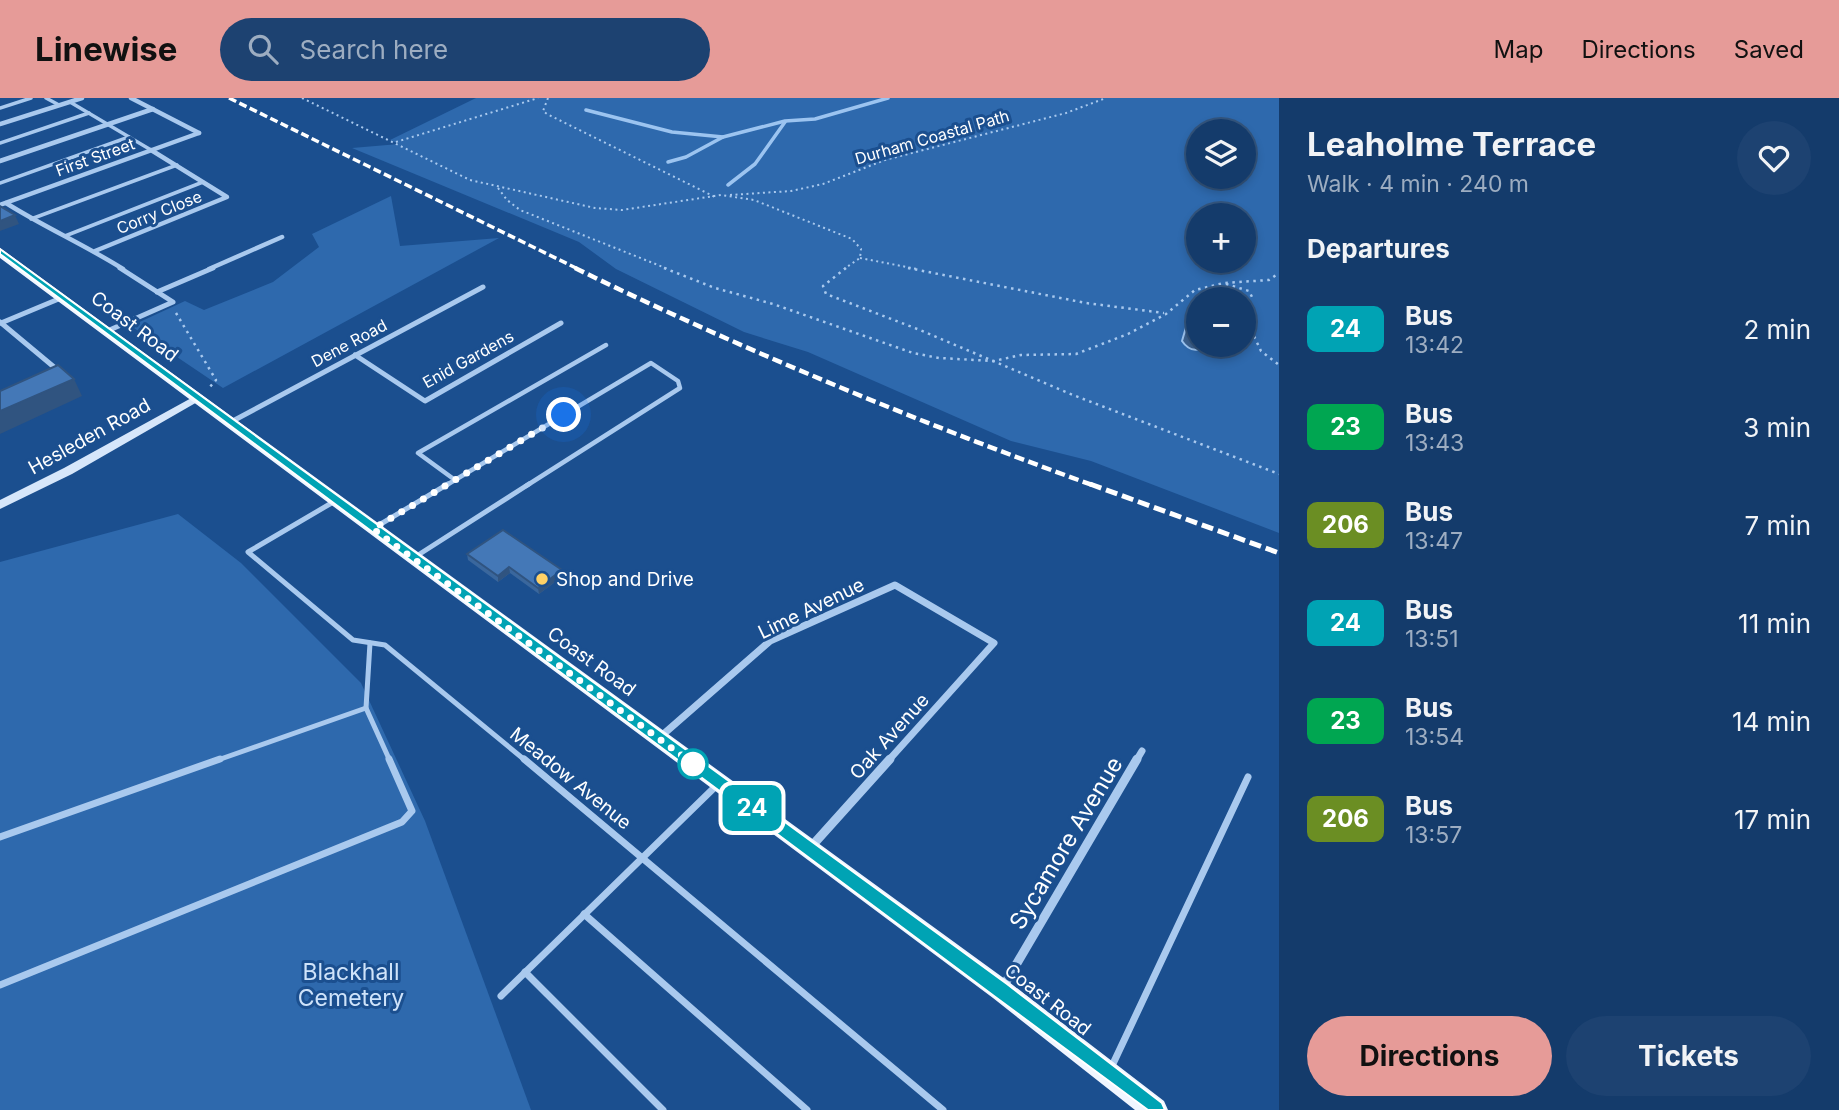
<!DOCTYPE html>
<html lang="en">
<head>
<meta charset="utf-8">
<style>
	body { margin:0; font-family:Inter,sans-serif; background:#1d4271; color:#f1f3f6; height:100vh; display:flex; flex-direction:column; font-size:26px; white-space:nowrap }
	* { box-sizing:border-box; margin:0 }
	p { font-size:23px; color:#9dadc1 }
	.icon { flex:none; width:38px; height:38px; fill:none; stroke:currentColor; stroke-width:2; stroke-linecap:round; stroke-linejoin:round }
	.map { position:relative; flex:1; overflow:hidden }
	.sheet { display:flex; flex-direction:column; background:#143b6b; width:560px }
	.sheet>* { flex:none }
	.badge { padding:0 14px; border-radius:10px; font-size:24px; line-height:46px }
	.fabs { position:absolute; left:1186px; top:21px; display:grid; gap:14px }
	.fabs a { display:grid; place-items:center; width:70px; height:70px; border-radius:50%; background:#143b6b; box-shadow:0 4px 10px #0003,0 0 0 2px #33557e; font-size:35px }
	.you { position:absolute; width:35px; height:35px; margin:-18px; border:5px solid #fff; border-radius:50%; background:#1a73e8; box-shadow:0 0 0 10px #1a73e833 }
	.map>.badge { position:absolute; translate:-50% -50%; box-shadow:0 0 0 4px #fff }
	h2 { padding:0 28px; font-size:26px; line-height:63px }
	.round { display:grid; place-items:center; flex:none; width:74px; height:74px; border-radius:37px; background:#1d4271 }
	.summary { display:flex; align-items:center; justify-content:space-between; height:119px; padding:0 28px }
	h1 { font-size:33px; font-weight:700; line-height:52px }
	.action { display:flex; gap:14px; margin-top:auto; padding:14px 28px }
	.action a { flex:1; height:80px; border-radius:42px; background:#e69b98; color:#111; font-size:28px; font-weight:700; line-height:80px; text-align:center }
	.action a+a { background:#1d4271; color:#f1f3f6 }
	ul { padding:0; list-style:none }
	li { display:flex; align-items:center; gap:21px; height:98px; padding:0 28px }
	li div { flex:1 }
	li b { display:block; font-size:26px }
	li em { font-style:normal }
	li .badge { min-width:77px; font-weight:700; text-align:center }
	header { display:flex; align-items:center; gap:42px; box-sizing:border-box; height:98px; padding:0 35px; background:#e69b98; color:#111 }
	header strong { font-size:33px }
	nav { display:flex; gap:38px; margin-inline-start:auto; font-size:24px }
	.search { width:490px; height:63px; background:#1d4271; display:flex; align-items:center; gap:18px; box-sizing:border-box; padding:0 24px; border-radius:38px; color:#9dadc1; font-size:26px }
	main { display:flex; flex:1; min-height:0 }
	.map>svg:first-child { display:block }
</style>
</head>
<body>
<header>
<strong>Linewise</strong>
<div class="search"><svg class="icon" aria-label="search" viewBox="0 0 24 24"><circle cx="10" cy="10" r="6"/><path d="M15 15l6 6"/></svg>Search here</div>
<nav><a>Map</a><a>Directions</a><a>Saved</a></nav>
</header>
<main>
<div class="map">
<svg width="1279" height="1012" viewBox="0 0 1279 1012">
	<rect width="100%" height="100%" fill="#1b4f8f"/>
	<g fill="#2e69ad" fill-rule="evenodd">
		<path d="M476,0H1279V435L1091,363L1011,343L808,254L744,234L616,171L579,144L352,50L399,46L390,42ZM1199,33H1244V79H1199ZM1199,117H1244V163H1199ZM1199,201H1244V247H1199Z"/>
		<polygon points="391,98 400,148 499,140 223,290 131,228 185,203 204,212 273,184 319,149 312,136"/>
		<polygon points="178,416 241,465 361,585 425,723 531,1012 0,1012 0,464"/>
	</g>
	<path fill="#3c6290" stroke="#9cc4f0" stroke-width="2" d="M1199,205V247H1211C1200,253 1190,255 1182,243L1189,219Z"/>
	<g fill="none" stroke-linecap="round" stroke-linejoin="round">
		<g stroke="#9cc4f0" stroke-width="3.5">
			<polyline points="586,12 672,34 723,39 785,23 815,21 888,0"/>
			<polyline points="668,64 686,59 723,39"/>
			<polyline points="728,87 755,66 785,24"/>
		</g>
		<g stroke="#a9c9ee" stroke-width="2" stroke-dasharray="2 3.5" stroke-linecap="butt">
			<polyline points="302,0 470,82 595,110 622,112 721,97 754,102 852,141 861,151 860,160 844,171"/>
			<polyline points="548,0 543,13 547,16 715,99"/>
			<polyline points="396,44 538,0"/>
			<polyline points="498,90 507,102 520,112 668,171"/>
			<polyline points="730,97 791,93 823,86 885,62 1066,15 1106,0"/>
			<polyline points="860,160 917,171"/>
		</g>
		<g stroke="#a9c9ee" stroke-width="2.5" stroke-dasharray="2.5 4.5" stroke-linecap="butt">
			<polyline points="664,170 715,190 773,206 913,255 939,260 994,263 1021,257 1076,256 1128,236 1166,216 1195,192 1224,185 1269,182 1279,175"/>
			<polyline points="846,170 823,188 826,196 920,232 1073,297 1279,376"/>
			<polyline points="908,170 1086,205 1164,215"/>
			<polyline points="1226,186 1249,193 1252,199 1244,205"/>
			<polyline points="176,215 216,282 208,291"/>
			<polyline points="1244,229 1253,236 1261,253 1279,267"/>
		</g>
		<g stroke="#a9c9ee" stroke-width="3.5">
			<polyline points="46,0 59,7"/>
			<polyline points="70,4 151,52"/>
			<polyline points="0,10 31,0"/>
			<polyline points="0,45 89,15"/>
			<polyline points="0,85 129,39"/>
			<polyline points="31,121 177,67"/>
			<polyline points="65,138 203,84"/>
		</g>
		<g stroke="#a9c9ee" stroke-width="4.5">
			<polyline points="455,382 418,355 606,247"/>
			<polyline points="445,388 651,265 678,283 680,290 526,388"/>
		</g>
		<g stroke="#a9c9ee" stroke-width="5">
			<polyline points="335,403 248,454 353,542 385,547 526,663"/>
			<polyline points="374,430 448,386"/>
			<polyline points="415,459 529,386"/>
			<polyline points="370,545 366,610 390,663"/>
			<polyline points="215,663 366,610"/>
		</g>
		<g stroke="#a9c9ee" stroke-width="7">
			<polyline points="524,661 943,1012"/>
			<polyline points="0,739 220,661"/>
			<polyline points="584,816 807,1012"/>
			<polyline points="525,874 663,1012"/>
			<polyline points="0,887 402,724 412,713 389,661"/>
			<polyline points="501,898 717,687"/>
			<polyline points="1111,970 1248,679"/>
		</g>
		<g stroke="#a9c9ee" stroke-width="4.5">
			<polyline points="131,0 199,35"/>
			<polyline points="0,26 82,0"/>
			<polyline points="0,63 153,11"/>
			<path d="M6,105C44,129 85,147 123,171"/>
			<polyline points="0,107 199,35"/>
			<polyline points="95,153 227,99 151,52"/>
			<polyline points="209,171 282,139"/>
		</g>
		<g stroke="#a9c9ee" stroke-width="5">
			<polyline points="157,194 213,170"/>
			<polyline points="0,224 54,269"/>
			<polyline points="1,225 61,200"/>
			<polyline points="105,234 173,204 120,170"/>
			<polyline points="355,257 425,303 561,225"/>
			<polyline points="229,325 483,189"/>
		</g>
		<g stroke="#a9c9ee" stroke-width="7">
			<polyline points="659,640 770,543 895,487 994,545 888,663"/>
			<polyline points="1136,663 1142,653"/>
		</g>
		<g stroke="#a9c9ee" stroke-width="9">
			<polyline points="810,750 890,661"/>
			<polyline points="1003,889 1137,661"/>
		</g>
		<polygon fill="#d6e6fa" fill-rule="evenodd" points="195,298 201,301 199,303 72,376 0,411 0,402 64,370"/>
		<polygon fill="#f0f6ff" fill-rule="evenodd" points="0,150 1009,884 1164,1003 1168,1012 1135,1012 993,900 0,160"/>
		<polyline stroke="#fff" stroke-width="3.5" stroke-dasharray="8 3.5" stroke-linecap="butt" points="229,0 578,171"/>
		<path stroke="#fff" stroke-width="4.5" stroke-dasharray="10 4.5" stroke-linecap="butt" d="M575,170C743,252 918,324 1095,388"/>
		<polyline stroke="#fff" stroke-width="5" stroke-dasharray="12 5" stroke-linecap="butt" points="1090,386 1279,455"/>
	</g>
	<polygon fill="#3a679d" points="467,456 562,472 563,478 539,496 510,475 498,484 468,462"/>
	<g fill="#305480">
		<polygon points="15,117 19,126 0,133 0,123"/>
		<polygon points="74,281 82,298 0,336 0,313"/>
		<polygon points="509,469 510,475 498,484 498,478"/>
		<polygon points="562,472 563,478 539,496 538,490"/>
	</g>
	<g fill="#4478b7" stroke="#305480" stroke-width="2">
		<polygon points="0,108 15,117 0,123"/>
		<polygon points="58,267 74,281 0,313 0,293"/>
		<polygon points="503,432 562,472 538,490 509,469 498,478 467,456"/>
	</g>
	<polygon fill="#00a3b4" stroke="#fff" stroke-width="2" points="0,151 1007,886 1162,1005 1165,1012 1148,1012 994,898 0,156"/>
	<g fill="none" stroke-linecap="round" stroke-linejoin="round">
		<polyline stroke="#fff" stroke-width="7" stroke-dasharray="0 12.6" points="564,317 373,431 699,670 693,666"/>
	</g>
	<circle fill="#ffd166" stroke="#1b4f8f" stroke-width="2.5" cx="542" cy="481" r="7"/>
	<circle fill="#fff" stroke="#00a3b4" stroke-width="3.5" cx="693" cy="666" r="14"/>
	<g text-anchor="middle" stroke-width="6" stroke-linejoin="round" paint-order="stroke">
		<g font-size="16" fill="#fff" stroke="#1b4f8f">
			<text transform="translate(932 39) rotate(-16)" y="6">Durham Coastal Path</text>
			<text transform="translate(95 59) rotate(-20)" y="6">First Street</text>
			<text transform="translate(159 114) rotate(-22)" y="6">Corry Close</text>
			<text transform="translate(349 245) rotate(-28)" y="6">Dene Road</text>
			<text transform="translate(468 261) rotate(-29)" y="6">Enid Gardens</text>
		</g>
		<g font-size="19" fill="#fff" stroke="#1b4f8f">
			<text transform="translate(135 228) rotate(37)" y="7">Coast Road</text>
			<text transform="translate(89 338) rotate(-29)" y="7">Hesleden Road</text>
			<text transform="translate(811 510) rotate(-26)" y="7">Lime Avenue</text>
			<text transform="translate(592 563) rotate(36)" y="7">Coast Road</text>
			<text transform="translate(889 638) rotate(-48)" y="7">Oak Avenue</text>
			<text transform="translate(571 680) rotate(39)" y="7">Meadow Avenue</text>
			<text transform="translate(1048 901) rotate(38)" y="7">Coast Road</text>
		</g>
		<g font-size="19" fill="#fff" stroke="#1b4f8f" text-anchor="start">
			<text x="556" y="488">Shop and Drive</text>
		</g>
		<g font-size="23" fill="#fff" stroke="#1b4f8f">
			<text transform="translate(1066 745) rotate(-59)" y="8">Sycamore Avenue</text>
		</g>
		<g font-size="23" fill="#cfe3fa" stroke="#1b4f8f">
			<text x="351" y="882">Blackhall<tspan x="351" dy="26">Cemetery</tspan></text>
		</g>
	</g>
</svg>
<div class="fabs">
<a><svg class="icon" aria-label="layers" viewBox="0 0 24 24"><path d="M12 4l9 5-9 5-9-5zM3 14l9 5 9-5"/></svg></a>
<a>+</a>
<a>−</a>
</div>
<div class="you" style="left:564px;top:317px"></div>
<b class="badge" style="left:752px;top:710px;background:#00a3b4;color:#fff">24</b>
</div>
<section class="sheet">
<div class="summary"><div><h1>Leaholme Terrace</h1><p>Walk · 4 min · 240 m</p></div><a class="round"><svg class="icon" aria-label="heart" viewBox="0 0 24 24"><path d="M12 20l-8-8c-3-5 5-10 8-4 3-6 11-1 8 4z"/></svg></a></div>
<h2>Departures</h2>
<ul>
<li><span class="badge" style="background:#00a3b4;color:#fff">24</span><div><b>Bus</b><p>13:42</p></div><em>2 min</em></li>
<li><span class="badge" style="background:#00a651;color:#fff">23</span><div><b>Bus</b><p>13:43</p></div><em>3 min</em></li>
<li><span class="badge" style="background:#6b8e23;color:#fff">206</span><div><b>Bus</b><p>13:47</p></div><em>7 min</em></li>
<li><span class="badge" style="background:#00a3b4;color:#fff">24</span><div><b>Bus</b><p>13:51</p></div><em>11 min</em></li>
<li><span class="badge" style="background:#00a651;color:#fff">23</span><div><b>Bus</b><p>13:54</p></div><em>14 min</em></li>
<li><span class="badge" style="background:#6b8e23;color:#fff">206</span><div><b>Bus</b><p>13:57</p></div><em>17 min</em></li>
</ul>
<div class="action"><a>Directions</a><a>Tickets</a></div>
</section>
</main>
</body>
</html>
